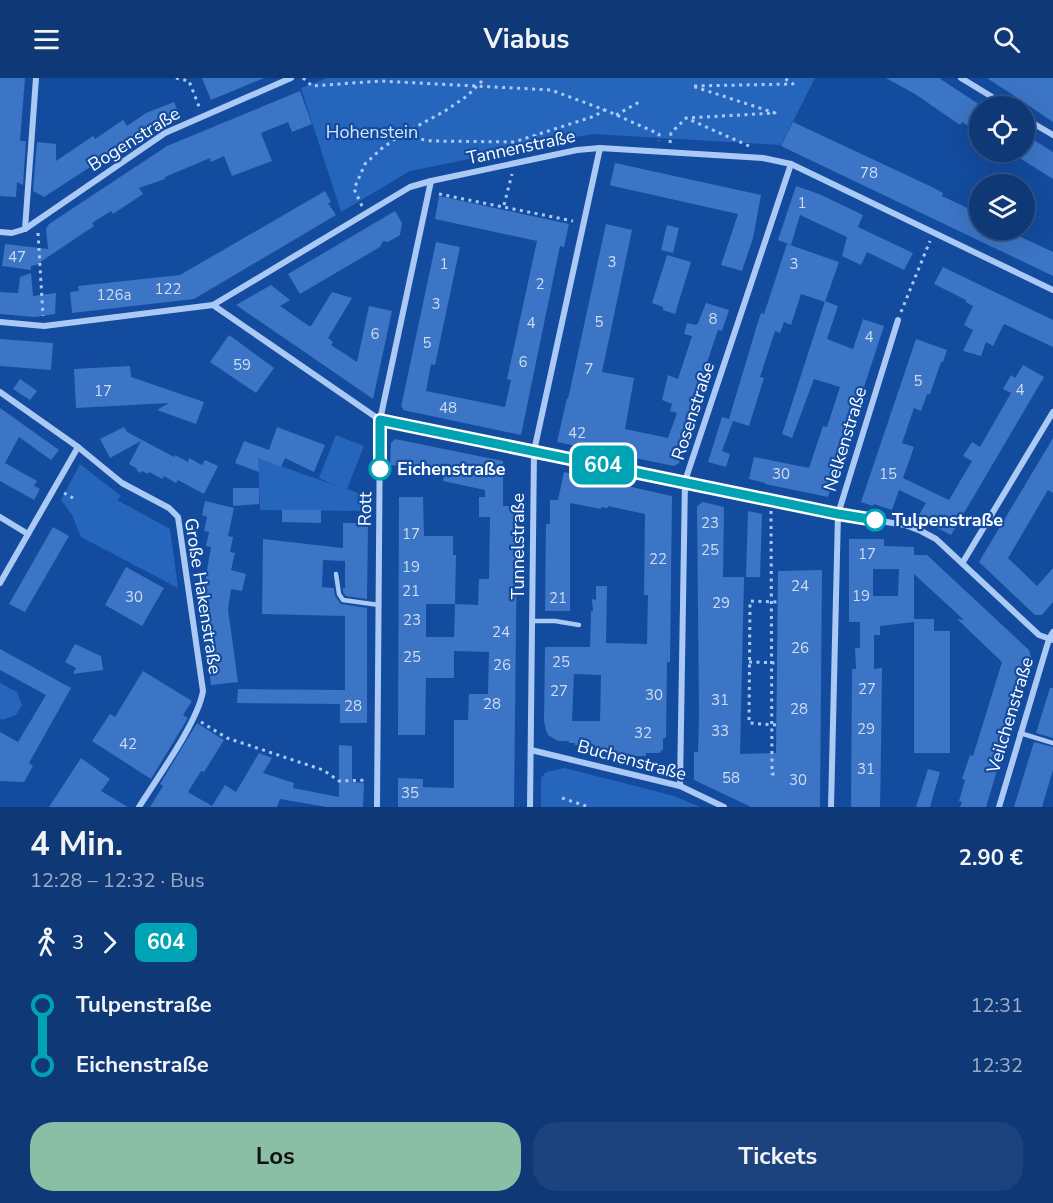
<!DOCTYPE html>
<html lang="de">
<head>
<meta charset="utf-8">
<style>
	body { margin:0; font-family:"Nunito Sans",sans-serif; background:#1c437e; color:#f1f3f6; height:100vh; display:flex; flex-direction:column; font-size:22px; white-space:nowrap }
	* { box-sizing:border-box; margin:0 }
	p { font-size:20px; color:#9bacc5 }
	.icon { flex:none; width:33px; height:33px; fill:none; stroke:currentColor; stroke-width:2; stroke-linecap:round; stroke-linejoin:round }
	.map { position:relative; height:729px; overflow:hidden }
	.side { display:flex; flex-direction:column; background:#0e3876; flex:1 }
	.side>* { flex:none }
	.badge { padding:0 12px; border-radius:9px; font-size:21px; line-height:39px }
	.fabs { position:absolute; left:969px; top:18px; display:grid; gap:12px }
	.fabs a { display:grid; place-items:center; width:66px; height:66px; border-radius:50%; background:#0e3876; box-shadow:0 6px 24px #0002,0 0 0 2px #2e5288; font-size:30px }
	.map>.badge { position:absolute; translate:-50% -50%; box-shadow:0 0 0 3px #fff }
	.legs { display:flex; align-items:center; gap:9px; height:66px; padding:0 30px; font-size:20px }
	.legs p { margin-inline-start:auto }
	.overview { display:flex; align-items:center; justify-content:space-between; height:102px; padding:0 30px }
	h1 { font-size:33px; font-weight:700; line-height:45px }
	.primary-button { display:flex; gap:12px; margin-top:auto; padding:12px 30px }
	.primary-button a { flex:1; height:69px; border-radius:24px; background:#8abfa5; color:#111; font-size:24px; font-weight:700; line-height:69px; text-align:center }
	.primary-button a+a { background:#1c437e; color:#f1f3f6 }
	ul { padding:0 30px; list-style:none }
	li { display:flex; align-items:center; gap:21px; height:60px; font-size:22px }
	li i { display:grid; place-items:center; width:9px; height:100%; margin:0 8px; background:currentColor }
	li i::after { content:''; width:15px; height:15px; margin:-8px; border:4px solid; border-radius:50%; background:#0e3876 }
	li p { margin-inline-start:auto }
	li:first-child i { background:linear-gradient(#0000 50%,currentColor 0) }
	li:last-child i { background:linear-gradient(currentColor 50%,#0000 0) }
	header { display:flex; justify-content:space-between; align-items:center; height:78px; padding:0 30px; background:#0e3876; font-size:27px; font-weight:700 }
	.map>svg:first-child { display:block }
</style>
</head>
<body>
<header><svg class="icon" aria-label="menu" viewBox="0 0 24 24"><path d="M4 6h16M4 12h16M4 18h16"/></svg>Viabus<svg class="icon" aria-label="search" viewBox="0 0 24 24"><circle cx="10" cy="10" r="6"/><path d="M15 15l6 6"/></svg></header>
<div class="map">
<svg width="1053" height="729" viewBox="0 0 1053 729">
	<rect width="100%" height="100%" fill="#134b9e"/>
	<g fill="#2665bc">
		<polygon points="327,0 815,0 781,67 592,56 410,93 341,134 301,10"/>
		<polygon points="336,357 364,368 347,411 368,419 368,433 260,432 258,380 337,408 319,400"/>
		<polygon points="80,386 121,418 117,422 170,451 178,510 81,459 72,437 61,422"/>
		<polygon points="0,605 17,614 22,627 16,637 2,642 0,640"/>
		<polygon points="565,690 674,718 700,729 541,729 541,700 546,694"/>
	</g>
	<g fill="#3c75c5" fill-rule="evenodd">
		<polygon points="0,0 25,0 20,63 26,63 23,107 17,104 16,119 0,118"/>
		<polygon points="202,0 264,0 211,22"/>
		<polygon points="886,0 939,0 980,27 980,55 962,44 960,47 915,16"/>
		<polygon points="987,0 1053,0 1053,44 1010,15"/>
		<polygon points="300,13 312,46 292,54 288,44 261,55 272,83 232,98 224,78 211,84 210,80 165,99 165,101 139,110 143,116 113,136 111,133 92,145 94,148 36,187 31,188 31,192 2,188 5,166 48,171 46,151 49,146 167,68"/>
		<polygon points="174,24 179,36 158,45 44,119 33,113 37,64 56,66 56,83 93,58 95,61 123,42 127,48 146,35"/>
		<polygon points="793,44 932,109 943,115 942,118 980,136 980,152 1006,152 1053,174 1053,198 781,68"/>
		<polygon points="1024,56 1053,74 1053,101 1010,74 1024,74"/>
		<polygon points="615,85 761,117 753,160 742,193 721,187 738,136 613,108 610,107"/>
		<polygon points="796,108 819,116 863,137 858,149 913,175 904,192 867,174 861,187 842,178 847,159 800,137 791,167 778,162"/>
		<polygon points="325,113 331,124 328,125 336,137 194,221 72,235 70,214 79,213 78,208 180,197"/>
		<polygon points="439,118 569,146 564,169 560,168 521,357 403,332 403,330 401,329 436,164 460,169 435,287 431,286 426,313 505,329 511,302 507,301 537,163 435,141"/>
		<polygon points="395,133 402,145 400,157 388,164 383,163 380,169 300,216 288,196"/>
		<polygon points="606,146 632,152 602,294 634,300 625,351 668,360 677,335 670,333 672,326 662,322 668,297 678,301 692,258 684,256 687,245 696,247 698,245 706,225 729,232 722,253 718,252 699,308 701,309 692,332 696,333 679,385 674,388 557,364 567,320 568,321"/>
		<polygon points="667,147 679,150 673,175 661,172"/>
		<polygon points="787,166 839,184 825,224 801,216 791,247 784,244 780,255 775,253 760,299 764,300 749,348 733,343 722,373 730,376 726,389 708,384 722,339 729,341 757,247 761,235 764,236"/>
		<polygon points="667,177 691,184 675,236 663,232 663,229 652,225"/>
		<polygon points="943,189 1053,242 1053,269 1004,246 993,268 986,264 981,278 963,273 973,252 964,247 973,228 966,224 966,222 934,206"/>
		<polygon points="31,195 33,218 56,215 55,236 35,239 0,236 0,214 18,215 20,199"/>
		<polygon points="271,207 290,222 280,228 309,248 311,248 332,214 352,220 328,260 333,264 331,267 357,284 369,228 392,233 373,321 236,227"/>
		<polygon points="825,223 838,228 827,261 853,271 863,241 884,248 828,419 765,406 765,405 749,401 754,379 809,390 823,348 827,349 840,309 814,301 792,360 782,356"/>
		<polygon points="229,257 274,290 256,315 210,284"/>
		<polygon points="0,261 53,265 51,292 0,288"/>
		<polygon points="916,261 947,272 943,284 941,284 930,316 927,316 921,333 914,330 902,365 914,369 903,400 949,422 972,383 963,378 972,364 980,369 1011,315 1003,311 1011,297 1015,300 1023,287 1044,299 951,457 917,440 926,425 899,412 892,432 874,426 873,428 861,424"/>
		<polygon points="130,288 131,299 204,324 196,346 157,332 169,325 76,330 74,291"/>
		<polygon points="20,301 37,313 30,322 13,311"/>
		<polygon points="0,330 59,372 51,382 19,359 5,385 37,403 34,408 40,411 34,422 0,403"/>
		<polygon points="124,349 127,354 174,379 175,377 188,384 189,380 202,387 205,382 218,388 204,416 178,402 176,405 164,398 162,401 149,394 148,396 142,393 139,395 136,390 129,386 141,363 110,380 100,361"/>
		<polygon points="277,349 325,367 314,394 285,380 281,389 258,380 259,394 235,385 244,363 269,372"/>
		<polygon points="1053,360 1053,415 1048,412 1008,480 1037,508 1053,490 1053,524 1042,537 1035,537 979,484"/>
		<path d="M395,361L503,383V428H514V460H517L514,729H398V700L423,701V709L454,710V642H468L469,616H488L489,574L454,573V600H426L425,657H398L399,419H423L424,458H453V477H456L455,526L478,527L479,501H489L490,439H479V419H485V412L443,403L444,396L419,391L418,396L398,393L399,388L390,387L391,365ZM426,526H455L454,559H426Z"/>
		<path d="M564,394L672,418L670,584H667L666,660H663V671L659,675H646V678H620V675H609V671H594V667H575V665H569V663H558L548,657L546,652L544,643L545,569H590L591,533H593L592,521L596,522V508H607L606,565L647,566L648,517H644L645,436L608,428V430L601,429V431L570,425V533H545L546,446H550V422H558ZM574,596L601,597L600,643H572Z"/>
		<polygon points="233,410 259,410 259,426 233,428"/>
		<polygon points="205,423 234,430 228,458 233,459 230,474 235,475 231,492 246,496 242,513 231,511 228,532 238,604 211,607 201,527 211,469 206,468 209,454 204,453 207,439 202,437"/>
		<polygon points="703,424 724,429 723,499 744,499 740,676 776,675 778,493 822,492 820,729 751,729 694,702 694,674 698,674 699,638 697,428"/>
		<polygon points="282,432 321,432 321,445 282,444"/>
		<polygon points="748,433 762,436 760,499 746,499"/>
		<polygon points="343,445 368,445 367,521 346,518 343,514 343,510 345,510 345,483 323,482 322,509 334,510 335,518 341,526 367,530 367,645 340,645 340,626 237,625 238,611 345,612 345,538 262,536 263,461 343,470"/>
		<polygon points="53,449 69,458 25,534 9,526"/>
		<path d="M849,461H884V468L914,469V477H927L1029,572L1031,579L986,729H960L962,724L959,723L965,702L962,701L970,677L973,678L1002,584L957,541L964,542L914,496V544L880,548V557H874V591L882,590L881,675H878L881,676L880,729H851L852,591H856L855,570H860V544H849ZM873,491H899L898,518H873Z"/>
		<polygon points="126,489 164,510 142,548 105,527"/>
		<polygon points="914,541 934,541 934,553 950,553 950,675 914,675"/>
		<polygon points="75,566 101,578 103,592 73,596 76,590 65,584"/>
		<polygon points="0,571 71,610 29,685 33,688 24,704 0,703 0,654 18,664 46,617 0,592"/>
		<polygon points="143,593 192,623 183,637 188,640 151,701 92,663 110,636 115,639"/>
		<polygon points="1050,610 1053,610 1053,660 1036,655"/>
		<polygon points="197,645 224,662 204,694 201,693 188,714 212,728 225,707 236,714 259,675 272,680 263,695 294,705 293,710 339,719 339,667 352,668 352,704 364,705 363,729 327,729 280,721 277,729 150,729 163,708 160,706"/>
		<polygon points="1034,664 1053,669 1053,692 1042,729 1014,729"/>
		<polygon points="81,680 110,701 101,713 128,729 49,729"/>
		<polygon points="928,691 940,694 930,729 916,729"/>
	</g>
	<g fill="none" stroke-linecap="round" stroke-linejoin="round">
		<g stroke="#aac9f4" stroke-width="3" stroke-dasharray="3 4.5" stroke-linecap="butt">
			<polyline points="176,0 189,3 200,31"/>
			<polyline points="303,0 312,8 380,3 551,12 605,32 659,56 659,63"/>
			<polyline points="616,37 641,23"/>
			<polyline points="535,57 537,70"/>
			<polyline points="399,58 432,63 514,64 595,38 604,32"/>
			<polyline points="670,65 671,55 686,40"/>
			<polyline points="749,68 686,40 775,35 692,8 793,6 784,0"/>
			<polyline points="439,116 573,143"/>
			<polyline points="504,127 512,96"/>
			<polyline points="362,128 354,111 365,86 381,71 399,58 445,33 467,18 485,0"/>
			<polyline points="38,155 43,238"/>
			<polyline points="901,234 930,163"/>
			<polyline points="64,415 73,420"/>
			<polyline points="771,433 772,696 776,696"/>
			<polyline points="749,584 778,585"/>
			<polyline points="201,644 227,660 323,692 339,703 367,702"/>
			<polyline points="776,647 749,645 750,523 777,524"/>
			<polyline points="562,720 589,729"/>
		</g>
		<g stroke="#aac9f4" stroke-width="4.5">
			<polyline points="336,496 339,516 343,522 379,527"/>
			<polyline points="533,543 555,543 579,547"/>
			<polyline points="1020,655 1053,665"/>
		</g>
		<g stroke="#aac9f4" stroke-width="6">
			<polyline points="961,0 1007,28"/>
			<polyline points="1024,40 1053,57"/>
			<polyline points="25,151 36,0"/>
			<polyline points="0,154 12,155 25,151 165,55 291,0"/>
			<polyline points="213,227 380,342 838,436 905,447 921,453 936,461 1039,557 1053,562"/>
			<polyline points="0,244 44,248 213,227 410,109 431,103 577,72 600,70 763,80 791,86 1053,212"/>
			<path d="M0,314L78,369L122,405L169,430L178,439L203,613C198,644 157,700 139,729"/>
			<polyline points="0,439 28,456"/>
			<polyline points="963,484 1053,334"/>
			<polyline points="0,505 78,369"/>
			<polyline points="531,672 680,708 724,729"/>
			<polyline points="680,708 685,403 791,86"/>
			<polyline points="377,729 380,342 431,103"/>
			<polyline points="530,729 534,373 600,70"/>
			<polyline points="831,729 838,436 898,242"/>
			<polyline points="999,729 1049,561 1053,554"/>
		</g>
	</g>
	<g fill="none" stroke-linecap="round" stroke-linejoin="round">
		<defs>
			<polyline id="line-1" points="380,391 380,342 838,436 875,442"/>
		</defs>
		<use href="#line-1" stroke="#fff" stroke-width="14"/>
		<use href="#line-1" stroke="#00a3b4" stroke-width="9"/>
	</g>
	<g fill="#fff" stroke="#00a3b4" stroke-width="3">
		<circle cx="380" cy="391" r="10"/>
		<circle cx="875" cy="442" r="10"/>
	</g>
	<g text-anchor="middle" stroke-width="4.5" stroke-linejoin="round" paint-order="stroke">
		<g font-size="15" fill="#cedcf0">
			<text x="869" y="100">78</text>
			<text x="802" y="130">1</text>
			<text x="17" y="184">47</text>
			<text x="612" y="189">3</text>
			<text x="444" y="191">1</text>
			<text x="794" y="191">3</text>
			<text x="540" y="211">2</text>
			<text x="168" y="216">122</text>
			<text x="114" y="222">126a</text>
			<text x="436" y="231">3</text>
			<text x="713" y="246">8</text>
			<text x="599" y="249">5</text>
			<text x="531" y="250">4</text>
			<text x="375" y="261">6</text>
			<text x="869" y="264">4</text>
			<text x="427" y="270">5</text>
			<text x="523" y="289">6</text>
			<text x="242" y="292">59</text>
			<text x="589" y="296">7</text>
			<text x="918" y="308">5</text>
			<text x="1020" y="317">4</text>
			<text x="103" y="318">17</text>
			<text x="448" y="335">48</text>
			<text x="577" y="360">42</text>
			<text x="781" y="401">30</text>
			<text x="888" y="401">15</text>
			<text x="710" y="450">23</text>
			<text x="411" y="461">17</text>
			<text x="710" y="477">25</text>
			<text x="867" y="481">17</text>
			<text x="658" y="486">22</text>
			<text x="411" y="494">19</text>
			<text x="800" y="513">24</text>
			<text x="411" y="518">21</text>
			<text x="861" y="523">19</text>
			<text x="134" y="524">30</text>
			<text x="558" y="525">21</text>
			<text x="721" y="530">29</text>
			<text x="412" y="547">23</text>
			<text x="501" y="559">24</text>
			<text x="800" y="575">26</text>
			<text x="412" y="584">25</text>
			<text x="561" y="589">25</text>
			<text x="502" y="592">26</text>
			<text x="867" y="616">27</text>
			<text x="559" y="618">27</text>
			<text x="654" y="622">30</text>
			<text x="720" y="627">31</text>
			<text x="492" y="631">28</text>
			<text x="353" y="633">28</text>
			<text x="799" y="636">28</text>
			<text x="866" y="656">29</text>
			<text x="720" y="658">33</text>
			<text x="643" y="660">32</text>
			<text x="128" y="671">42</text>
			<text x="866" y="696">31</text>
			<text x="731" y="705">58</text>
			<text x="798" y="707">30</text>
			<text x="410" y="720">35</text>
		</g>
		<g font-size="18" fill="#d2e5fd" stroke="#134b9e">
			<text x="372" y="60">Hohenstein</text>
		</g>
		<g font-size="18" fill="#fff" stroke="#134b9e">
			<text transform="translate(134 61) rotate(-32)" y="6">Bogenstraße</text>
			<text transform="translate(521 69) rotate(-12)" y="6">Tannenstraße</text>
			<text transform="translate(693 333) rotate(-72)" y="6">Rosenstraße</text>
			<text transform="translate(845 361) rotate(-73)" y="6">Nelkenstraße</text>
			<text transform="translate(365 431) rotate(-89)" y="6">Rott</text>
			<text transform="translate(518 468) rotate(-90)" y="6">Tunnelstraße</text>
			<text transform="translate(203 518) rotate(81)" y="6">Große Hakenstraße</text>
			<text transform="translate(1010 637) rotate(-73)" y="6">Veilchenstraße</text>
			<text transform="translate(632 682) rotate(15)" y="6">Buchenstraße</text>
		</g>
		<g font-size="18" font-weight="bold" fill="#fff" stroke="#134b9e" text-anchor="start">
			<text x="397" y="397">Eichenstraße</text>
			<text x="892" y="448">Tulpenstraße</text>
		</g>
	</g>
</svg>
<div class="fabs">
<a><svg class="icon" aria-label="locate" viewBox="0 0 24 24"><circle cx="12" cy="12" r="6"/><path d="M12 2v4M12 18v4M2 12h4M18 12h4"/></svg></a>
<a><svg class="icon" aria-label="layers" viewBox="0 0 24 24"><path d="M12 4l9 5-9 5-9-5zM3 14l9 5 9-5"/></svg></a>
</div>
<b class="badge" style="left:603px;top:387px;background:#00a3b4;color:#fff">604</b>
</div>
<section class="side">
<div class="overview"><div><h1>4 Min.</h1><p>12:28 – 12:32 · Bus</p></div><b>2.90 €</b></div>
<div class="legs"><svg class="icon" aria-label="walk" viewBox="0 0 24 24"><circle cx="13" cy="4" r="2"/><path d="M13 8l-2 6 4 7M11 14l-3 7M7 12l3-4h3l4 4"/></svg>3<svg class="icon" aria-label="forward" viewBox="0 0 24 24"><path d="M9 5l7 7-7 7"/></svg><b class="badge" style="background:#00a3b4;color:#fff">604</b></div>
<ul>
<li><i style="color:#00a3b4"></i><b>Tulpenstraße</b><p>12:31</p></li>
<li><i style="color:#00a3b4"></i><b>Eichenstraße</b><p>12:32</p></li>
</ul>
<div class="primary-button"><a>Los</a><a>Tickets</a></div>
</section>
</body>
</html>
